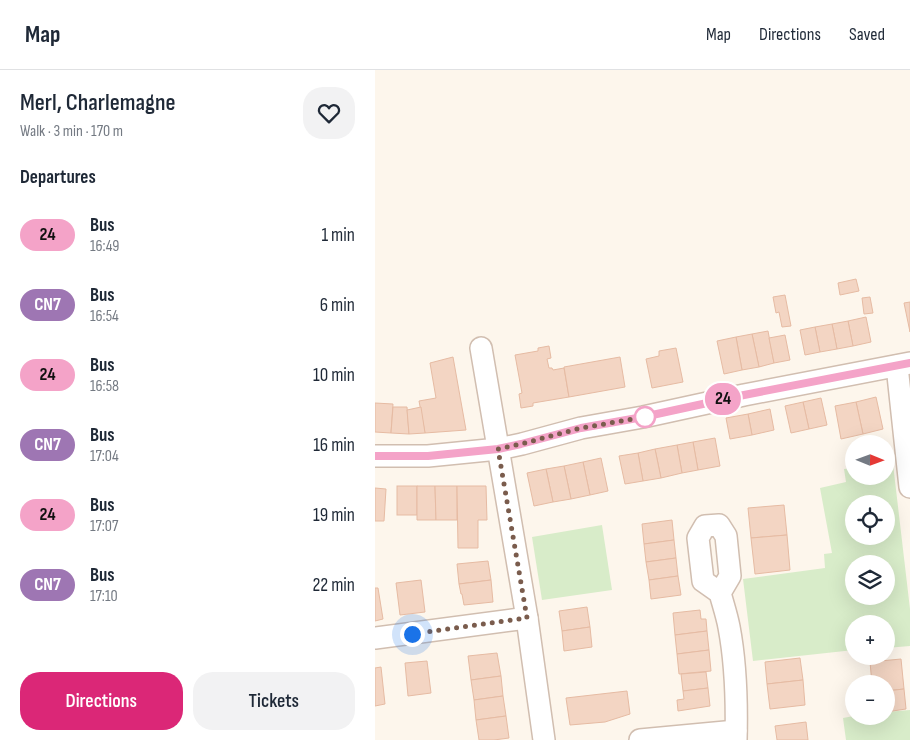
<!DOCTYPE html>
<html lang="en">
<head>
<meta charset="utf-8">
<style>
	body { margin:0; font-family:"Sofia Sans Condensed",sans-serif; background:#f2f2f3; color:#1f2937; height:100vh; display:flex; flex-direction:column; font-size:19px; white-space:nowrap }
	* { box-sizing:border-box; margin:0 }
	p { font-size:16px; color:#747a83 }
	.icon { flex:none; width:28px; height:28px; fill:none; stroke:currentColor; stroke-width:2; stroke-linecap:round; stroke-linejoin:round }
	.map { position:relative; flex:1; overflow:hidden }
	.drawer { display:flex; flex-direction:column; background:#fff; width:375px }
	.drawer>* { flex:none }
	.badge { padding:0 10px; border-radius:16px; font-size:18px; line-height:32px }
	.needle { width:32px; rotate:91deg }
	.controls { position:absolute; left:470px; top:365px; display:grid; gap:10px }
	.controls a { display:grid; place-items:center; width:50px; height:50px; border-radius:50%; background:#fff; box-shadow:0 5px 20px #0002; font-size:25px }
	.you { position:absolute; width:25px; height:25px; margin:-12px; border:4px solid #fff; border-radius:50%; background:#1a73e8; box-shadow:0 0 0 8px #1a73e833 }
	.map>.badge { position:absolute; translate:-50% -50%; box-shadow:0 0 0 2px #fff }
	h2 { padding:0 20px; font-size:19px; line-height:45px }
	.round { display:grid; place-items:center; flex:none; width:52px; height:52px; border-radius:20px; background:#f2f2f3 }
	.head { display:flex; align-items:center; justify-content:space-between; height:85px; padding:0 20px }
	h1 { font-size:24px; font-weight:600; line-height:38px }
	.action { display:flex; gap:10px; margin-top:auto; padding:10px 20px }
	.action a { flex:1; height:58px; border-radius:20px; background:#db2777; color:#fff; font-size:20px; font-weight:600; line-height:58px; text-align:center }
	.action a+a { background:#f2f2f3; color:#1f2937 }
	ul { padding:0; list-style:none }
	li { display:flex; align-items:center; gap:15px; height:70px; padding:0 20px }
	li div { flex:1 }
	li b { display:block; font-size:19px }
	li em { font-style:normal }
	li .badge { min-width:55px; font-weight:700; text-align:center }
	header { display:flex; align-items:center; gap:30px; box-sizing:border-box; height:70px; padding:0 25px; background:#fff; border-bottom:1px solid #e0e1e3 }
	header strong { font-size:24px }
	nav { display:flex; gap:28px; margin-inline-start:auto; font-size:18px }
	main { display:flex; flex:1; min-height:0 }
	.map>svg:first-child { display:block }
</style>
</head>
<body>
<header>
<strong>Map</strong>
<nav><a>Map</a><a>Directions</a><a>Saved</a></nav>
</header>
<main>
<section class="drawer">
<div class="head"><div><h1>Merl, Charlemagne</h1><p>Walk · 3 min · 170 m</p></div><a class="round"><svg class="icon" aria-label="heart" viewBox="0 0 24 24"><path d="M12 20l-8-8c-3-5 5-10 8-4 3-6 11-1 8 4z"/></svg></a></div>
<h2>Departures</h2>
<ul>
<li><span class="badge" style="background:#f4a3c8;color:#111">24</span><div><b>Bus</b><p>16:49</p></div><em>1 min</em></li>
<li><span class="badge" style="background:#9e76b3;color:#fff">CN7</span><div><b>Bus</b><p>16:54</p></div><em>6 min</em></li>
<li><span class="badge" style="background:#f4a3c8;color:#111">24</span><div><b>Bus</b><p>16:58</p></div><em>10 min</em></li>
<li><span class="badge" style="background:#9e76b3;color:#fff">CN7</span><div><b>Bus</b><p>17:04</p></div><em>16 min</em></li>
<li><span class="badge" style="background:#f4a3c8;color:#111">24</span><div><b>Bus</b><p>17:07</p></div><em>19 min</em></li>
<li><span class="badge" style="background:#9e76b3;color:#fff">CN7</span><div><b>Bus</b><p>17:10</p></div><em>22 min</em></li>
</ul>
<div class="action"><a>Directions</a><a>Tickets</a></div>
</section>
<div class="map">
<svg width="535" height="670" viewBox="0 0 535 670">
	<rect width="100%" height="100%" fill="#fdf6ec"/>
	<g fill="#d8ecc9" fill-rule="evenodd">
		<path d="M518,394L535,539V576L511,578V554H479V580L378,591L368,509L450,498L449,484L457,483L445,418L471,412L469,399L479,398V406H511V395ZM479,434H511V466H479ZM479,494H511V526H479Z"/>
		<polygon points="227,455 237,520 167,530 157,467"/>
		<polygon points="535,640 535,670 471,670 468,648 479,646 511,646 511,642"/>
	</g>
	<g fill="#f3d5c3" stroke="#e6bba3">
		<polygon points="481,209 484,221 465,225 463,213"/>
		<polygon points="410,225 416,256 407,257 404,242 401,243 398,227"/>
		<polygon points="495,227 498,243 489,244 487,228"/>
		<polygon points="535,232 535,262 529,233"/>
		<polygon points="491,247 496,272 478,276 473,251"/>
		<polygon points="473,251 478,276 462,279 457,254"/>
		<polygon points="457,254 462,279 445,282 440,257"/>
		<polygon points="440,257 445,282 430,285 425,260"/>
		<polygon points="393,261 399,293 384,297 377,264"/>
		<polygon points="377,264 384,297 367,300 361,267"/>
		<polygon points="410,265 415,290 399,293 394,268"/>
		<polygon points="361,267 367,300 349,304 342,271"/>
		<polygon points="174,276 176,288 172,289 174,298 177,298 178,300 189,298 194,327 158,333 158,336 146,338 144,324 147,323 140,285 163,281 163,278"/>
		<polygon points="301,278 308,312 277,318 271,289 284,286 284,281"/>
		<polygon points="78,287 91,360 50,363 44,331 61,328 55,293"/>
		<polygon points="245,287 250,317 194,327 189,297"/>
		<polygon points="501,327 508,359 488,364 481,332"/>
		<polygon points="446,328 452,355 434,359 428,332"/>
		<polygon points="428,332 434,359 416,363 410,336"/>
		<polygon points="481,332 488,364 466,369 460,336"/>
		<polygon points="0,333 18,334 16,363 0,362"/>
		<polygon points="18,337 32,337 34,364 16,363"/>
		<polygon points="46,337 50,363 34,364 32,340"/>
		<polygon points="395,339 399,360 377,365 373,344"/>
		<polygon points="373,344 377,365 355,369 351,348"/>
		<polygon points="340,368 345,396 323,400 318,372"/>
		<polygon points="318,372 323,400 307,403 302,375"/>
		<polygon points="302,375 307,403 286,408 280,379"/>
		<polygon points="280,379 286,408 268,411 263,383"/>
		<polygon points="263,383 268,411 250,414 244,386"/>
		<polygon points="226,388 233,421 215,425 208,392"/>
		<polygon points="208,392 215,425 196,429 189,396"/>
		<polygon points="189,396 196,429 178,432 171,399"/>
		<polygon points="171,399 178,432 159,436 152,403"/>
		<rect x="22" y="416" width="20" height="29"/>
		<polygon points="42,416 60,416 61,450 42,450"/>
		<polygon points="60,416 82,416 82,450 61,450"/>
		<polygon points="82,416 111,416 112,450 103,450 103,478 83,478"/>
		<polygon points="0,418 11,419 9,451 0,451"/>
		<polygon points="409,435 412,465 376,468 373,438"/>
		<polygon points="297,450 299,470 269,474 267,454"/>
		<polygon points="412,465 415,500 380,504 376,468"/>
		<polygon points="299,470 301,488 271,492 269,474"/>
		<polygon points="301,488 303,506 274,510 271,492"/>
		<polygon points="113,491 116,510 84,514 82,494"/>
		<polygon points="303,506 306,525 276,529 274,510"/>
		<polygon points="46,510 50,542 25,545 21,513"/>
		<polygon points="116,510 118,532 89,535 87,524 86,524 84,514"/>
		<polygon points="0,518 3,518 8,549 0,551"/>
		<polygon points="212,537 215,557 187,561 184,541"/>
		<polygon points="325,540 326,549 331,549 332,561 300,565 298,543"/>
		<polygon points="215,557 217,577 189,581 187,561"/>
		<polygon points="332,561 334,580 302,584 300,565"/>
		<polygon points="334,580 336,601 304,604 302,584"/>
		<polygon points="122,583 126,606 96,610 93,586"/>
		<polygon points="425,588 428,610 392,614 390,592"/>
		<polygon points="526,589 529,619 511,621 511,614 497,614 495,592"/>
		<polygon points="52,591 56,623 33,626 30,593"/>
		<polygon points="6,597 10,634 0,636 0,598"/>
		<polygon points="331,602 333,618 308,621 306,604"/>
		<polygon points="126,606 128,626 99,630 96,610"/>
		<polygon points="428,610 430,635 395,639 392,614"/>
		<polygon points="333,618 335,636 303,641 302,630 309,629 308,621"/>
		<polygon points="529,619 531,639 511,642 511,621"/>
		<polygon points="252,621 255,644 230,652 195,655 191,628"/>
		<polygon points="128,626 131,646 101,650 99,630"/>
		<polygon points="131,646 134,668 119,670 104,670 101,650"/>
		<polygon points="431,652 433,670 402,670 400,656"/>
	</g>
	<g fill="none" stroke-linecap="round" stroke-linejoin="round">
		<defs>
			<g id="minor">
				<polyline points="106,278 152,548 169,670"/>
				<polyline points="522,296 535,417"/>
				<polyline points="0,386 53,386 123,379 147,374 206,358 268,347 369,325 535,293"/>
				<path d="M345,523L355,506L351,466L344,455L330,456L323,468L328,511L345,523C348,534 352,546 354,557C361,594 362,632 361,670"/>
				<polyline points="0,568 152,548"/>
				<polyline points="265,670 361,661"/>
			</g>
		</defs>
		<use href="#minor" stroke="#d1beb0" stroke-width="24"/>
		<use href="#minor" stroke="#fff" stroke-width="21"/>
	</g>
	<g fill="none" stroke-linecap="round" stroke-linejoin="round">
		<defs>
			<polyline id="line" points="0,386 53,386 123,379 146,374 206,358 268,347 369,325 535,293"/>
		</defs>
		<use href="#line" stroke="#fff" stroke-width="11"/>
		<use href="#line" stroke="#f4a3c8" stroke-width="8"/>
		<polyline stroke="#7a5c4d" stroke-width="5" stroke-dasharray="0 9" points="37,564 152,548 123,379 146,374 206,358 270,347"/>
	</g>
	<circle fill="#fff" stroke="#f4a3c8" stroke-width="2.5" cx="270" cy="347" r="10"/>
</svg>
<div class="controls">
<a><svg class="needle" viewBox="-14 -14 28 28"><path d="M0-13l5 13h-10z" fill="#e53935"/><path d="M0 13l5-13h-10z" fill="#747a83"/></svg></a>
<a><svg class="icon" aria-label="locate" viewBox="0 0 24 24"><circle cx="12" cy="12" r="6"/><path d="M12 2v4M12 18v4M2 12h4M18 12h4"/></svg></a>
<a><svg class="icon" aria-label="layers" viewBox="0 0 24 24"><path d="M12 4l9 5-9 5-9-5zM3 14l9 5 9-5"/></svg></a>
<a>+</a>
<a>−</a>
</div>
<div class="you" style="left:37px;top:564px"></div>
<b class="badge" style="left:348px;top:329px;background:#f4a3c8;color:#111">24</b>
</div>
</main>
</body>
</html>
